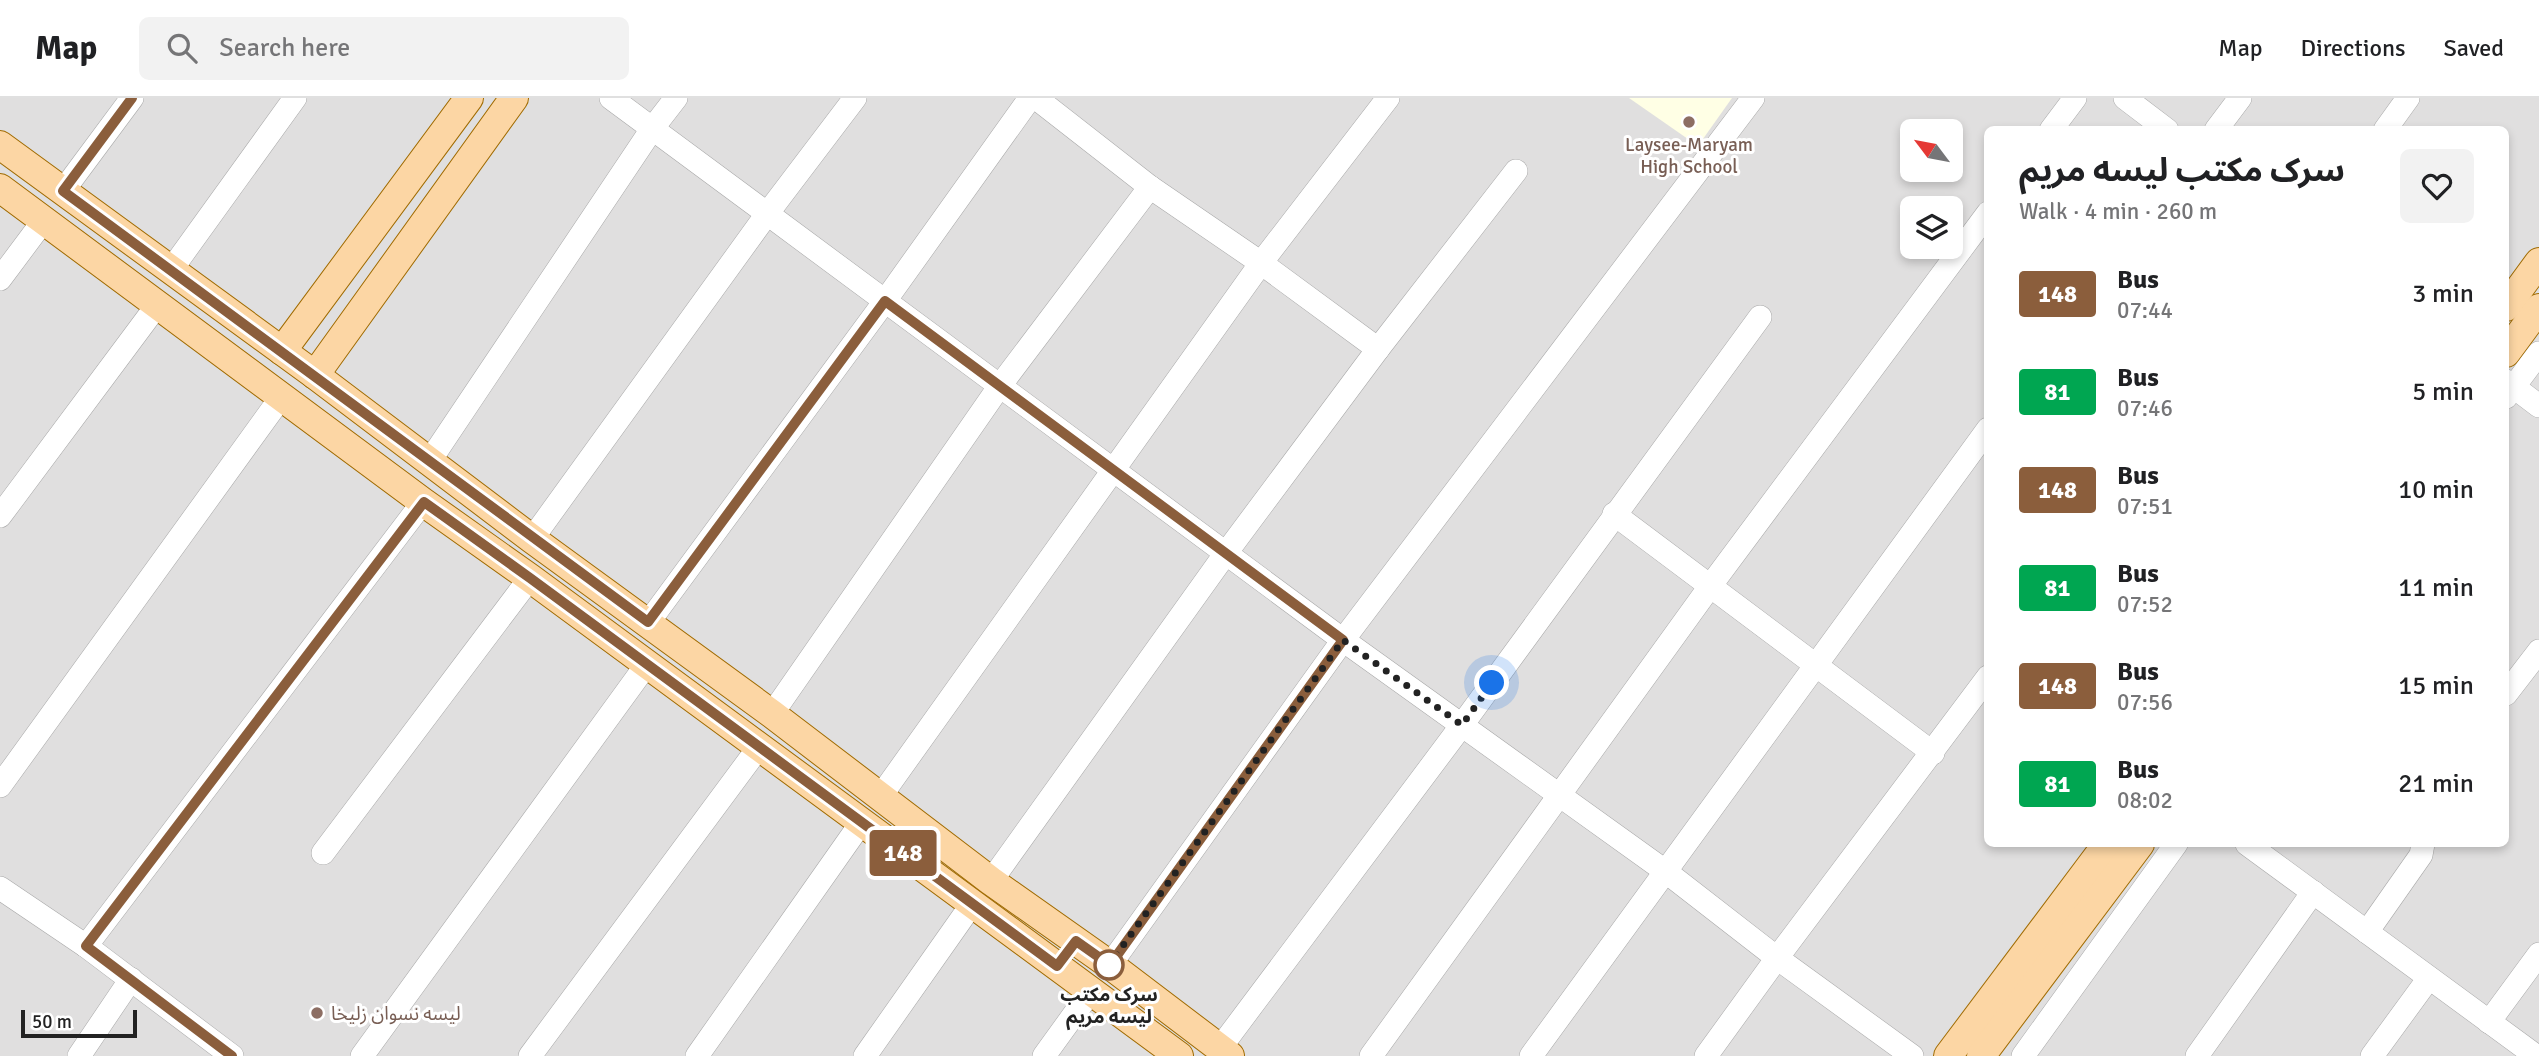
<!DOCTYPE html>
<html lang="en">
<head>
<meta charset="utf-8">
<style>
	body { margin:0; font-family:Signika,"Noto Sans Arabic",sans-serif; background:#f2f2f2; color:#202124; height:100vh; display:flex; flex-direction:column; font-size:26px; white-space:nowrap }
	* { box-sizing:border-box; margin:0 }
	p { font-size:23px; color:#757577 }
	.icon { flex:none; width:38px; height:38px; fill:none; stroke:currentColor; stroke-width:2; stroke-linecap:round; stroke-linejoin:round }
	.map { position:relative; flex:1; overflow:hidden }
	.side { position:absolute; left:1984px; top:28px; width:525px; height:721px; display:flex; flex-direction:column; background:#fff; border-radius:10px; box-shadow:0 4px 10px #0003 }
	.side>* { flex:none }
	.badge { padding:0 14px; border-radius:5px; font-size:24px; line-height:46px }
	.needle { width:46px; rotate:302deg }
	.fabs { position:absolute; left:1900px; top:21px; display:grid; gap:14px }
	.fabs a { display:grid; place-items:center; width:63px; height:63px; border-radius:10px; background:#fff; box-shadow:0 4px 10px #0003; font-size:35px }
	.scale { position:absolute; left:21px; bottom:18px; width:116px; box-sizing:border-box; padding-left:7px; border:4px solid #222; border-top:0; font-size:19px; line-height:24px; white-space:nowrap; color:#222; -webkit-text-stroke:5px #fff; paint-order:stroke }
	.you { position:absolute; width:35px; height:35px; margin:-18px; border:5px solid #fff; border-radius:50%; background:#1a73e8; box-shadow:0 0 0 10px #1a73e833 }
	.map>.badge { position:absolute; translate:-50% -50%; box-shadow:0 0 0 4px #fff }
	.round { display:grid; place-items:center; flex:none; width:74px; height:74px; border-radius:10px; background:#f2f2f2 }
	.headline { display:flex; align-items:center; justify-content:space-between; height:119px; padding:0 35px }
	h1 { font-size:33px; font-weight:700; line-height:52px }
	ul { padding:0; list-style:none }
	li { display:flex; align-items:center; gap:21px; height:98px; padding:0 35px }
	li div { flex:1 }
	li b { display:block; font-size:26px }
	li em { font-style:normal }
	li .badge { min-width:77px; font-weight:700; text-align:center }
	header { display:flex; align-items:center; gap:42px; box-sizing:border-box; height:98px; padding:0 35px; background:#fff; border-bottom:2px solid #e0e0e0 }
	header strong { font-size:33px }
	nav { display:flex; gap:38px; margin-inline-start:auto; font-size:24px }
	.search { width:490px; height:63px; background:#f2f2f2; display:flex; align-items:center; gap:18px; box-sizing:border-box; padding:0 24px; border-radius:10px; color:#757577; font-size:26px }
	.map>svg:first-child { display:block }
</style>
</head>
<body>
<header>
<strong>Map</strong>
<div class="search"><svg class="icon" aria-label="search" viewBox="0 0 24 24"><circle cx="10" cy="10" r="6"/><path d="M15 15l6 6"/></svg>Search here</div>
<nav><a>Map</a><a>Directions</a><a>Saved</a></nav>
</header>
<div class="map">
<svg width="2539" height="958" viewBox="0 0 2539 958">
	<rect width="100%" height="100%" fill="#f2efe9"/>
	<path fill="#e0dfdf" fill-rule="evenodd" d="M0,0H2539V958H0ZM1988,32H2506V746H1988ZM1913,33H1951V72H1913ZM1913,110H1951V149H1913Z"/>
	<polygon fill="#ffffe5" points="1629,0 1732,0 1698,48"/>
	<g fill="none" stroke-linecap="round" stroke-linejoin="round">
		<defs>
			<g id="minor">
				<polyline points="611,0 1343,542 1665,773 1777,860 1912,958"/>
				<polyline points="1036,0 1150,89 1261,165 1378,251"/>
				<polyline points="2125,0 2167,32"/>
				<polyline points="2051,32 2075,0"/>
				<polyline points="2216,32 2240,0"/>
				<polyline points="2385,32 2408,0"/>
				<polyline points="63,93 132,0"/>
				<polyline points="171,172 295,0"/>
				<polyline points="0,181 44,122"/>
				<polyline points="2506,283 2539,308"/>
				<polyline points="2506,299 2539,255"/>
				<polyline points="429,364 652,31 676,0"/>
				<polyline points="1614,416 1933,655"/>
				<polyline points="0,418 158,206"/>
				<polyline points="532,441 767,116 855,0"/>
				<polyline points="648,525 885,203 1030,0"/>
				<polyline points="2506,596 2539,553"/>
				<polyline points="772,616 999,289 1150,89"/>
				<polyline points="0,688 282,298"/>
				<polyline points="880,699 1261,165 1388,0"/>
				<polyline points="2247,746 2536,958"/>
				<polyline points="323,755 530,480"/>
				<polyline points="991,783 1226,455 1378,251 1516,73"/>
				<polyline points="0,790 86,848 232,958"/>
				<polyline points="2367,834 2421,757 2423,746"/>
				<polyline points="86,848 423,404"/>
				<polyline points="1110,867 1343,542 1753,0"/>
				<polyline points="2489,924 2539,856"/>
				<polyline points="1220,950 1462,627 1760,219"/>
				<polyline points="79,958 131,881"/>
				<polyline points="362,958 647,566"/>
				<polyline points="530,958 759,649"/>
				<polyline points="697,958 861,725"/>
				<polyline points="865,958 972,806"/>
				<polyline points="1044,958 1091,893"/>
				<polyline points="1371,958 1711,487 1988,115"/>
				<polyline points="1531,958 1988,331"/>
				<polyline points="1706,958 1777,860 1988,579"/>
				<polyline points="2023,958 2176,746"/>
				<polyline points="2197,958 2313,794"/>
				<polyline points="2372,958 2429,880"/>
			</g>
			<g id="major">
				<polyline points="0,47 315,277 532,441 772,616 991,783 1110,867 1230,958"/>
				<polyline points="0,90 423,404 530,480 1179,958"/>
				<polyline points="2506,209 2539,164"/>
				<polyline points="282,253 469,0"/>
				<polyline points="2506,255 2539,210"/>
				<polyline points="315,277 514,0"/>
				<polyline points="1948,958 2107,746"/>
				<polyline points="1981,958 2140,746"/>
			</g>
		</defs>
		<use href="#minor" stroke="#a9a9a9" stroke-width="24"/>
		<use href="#major" stroke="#a06b00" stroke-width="30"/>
		<use href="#minor" stroke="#fff" stroke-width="23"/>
		<use href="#major" stroke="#fcd6a4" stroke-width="28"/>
	</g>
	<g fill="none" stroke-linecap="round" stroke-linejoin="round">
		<defs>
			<polyline id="line" points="132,0 63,93 648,524 885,203 1343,542 1110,867 1076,843 1057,868 530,480 424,404 86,848 232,958"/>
		</defs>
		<use href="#line" stroke="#fff" stroke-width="16"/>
		<use href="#line" stroke="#8b5e3c" stroke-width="10"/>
		<polyline stroke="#222" stroke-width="7" stroke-dasharray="0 12.6" points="1109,867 1343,542 1462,627 1492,585"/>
	</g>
	<g fill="#8d6e63" stroke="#fff" stroke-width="2.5">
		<circle cx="1689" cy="24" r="7"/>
		<circle cx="317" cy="915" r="7"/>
	</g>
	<circle fill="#fff" stroke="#8b5e3c" stroke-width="3.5" cx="1109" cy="867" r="14"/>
	<g text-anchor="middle" stroke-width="6" stroke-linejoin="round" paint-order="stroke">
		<g font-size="19" fill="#785e54" stroke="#fff">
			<text x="1689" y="53">Laysee-Maryam<tspan x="1689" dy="22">High School</tspan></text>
			<text x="331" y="922" text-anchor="start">لیسه نسوان زلیخا</text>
		</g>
		<g font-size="19" font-weight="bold" fill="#222" stroke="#fff">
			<text x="1109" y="903">سرک مکتب<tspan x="1109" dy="22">لیسه مریم</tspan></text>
		</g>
	</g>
</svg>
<div class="fabs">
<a><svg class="needle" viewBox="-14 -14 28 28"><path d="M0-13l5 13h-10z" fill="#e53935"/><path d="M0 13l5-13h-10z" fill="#757577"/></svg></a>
<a><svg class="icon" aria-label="layers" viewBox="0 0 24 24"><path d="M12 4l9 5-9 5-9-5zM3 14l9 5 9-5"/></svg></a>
</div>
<div class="scale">50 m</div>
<div class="you" style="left:1492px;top:585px"></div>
<b class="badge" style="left:903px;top:755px;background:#8b5e3c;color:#fff">148</b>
<section class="side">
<div class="headline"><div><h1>سرک مکتب لیسه مریم</h1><p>Walk · 4 min · 260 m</p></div><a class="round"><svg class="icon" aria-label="heart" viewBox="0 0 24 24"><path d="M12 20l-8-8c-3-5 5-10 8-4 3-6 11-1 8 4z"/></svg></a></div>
<ul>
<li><span class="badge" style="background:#8b5e3c;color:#fff">148</span><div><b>Bus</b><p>07:44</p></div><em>3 min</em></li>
<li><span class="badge" style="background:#00a651;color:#fff">81</span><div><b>Bus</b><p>07:46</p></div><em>5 min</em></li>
<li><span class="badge" style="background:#8b5e3c;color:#fff">148</span><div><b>Bus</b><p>07:51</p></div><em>10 min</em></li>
<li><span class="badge" style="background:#00a651;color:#fff">81</span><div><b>Bus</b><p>07:52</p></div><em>11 min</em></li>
<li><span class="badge" style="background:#8b5e3c;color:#fff">148</span><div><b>Bus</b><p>07:56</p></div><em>15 min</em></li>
<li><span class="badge" style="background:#00a651;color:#fff">81</span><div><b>Bus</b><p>08:02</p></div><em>21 min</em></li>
</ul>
</section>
</div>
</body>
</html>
